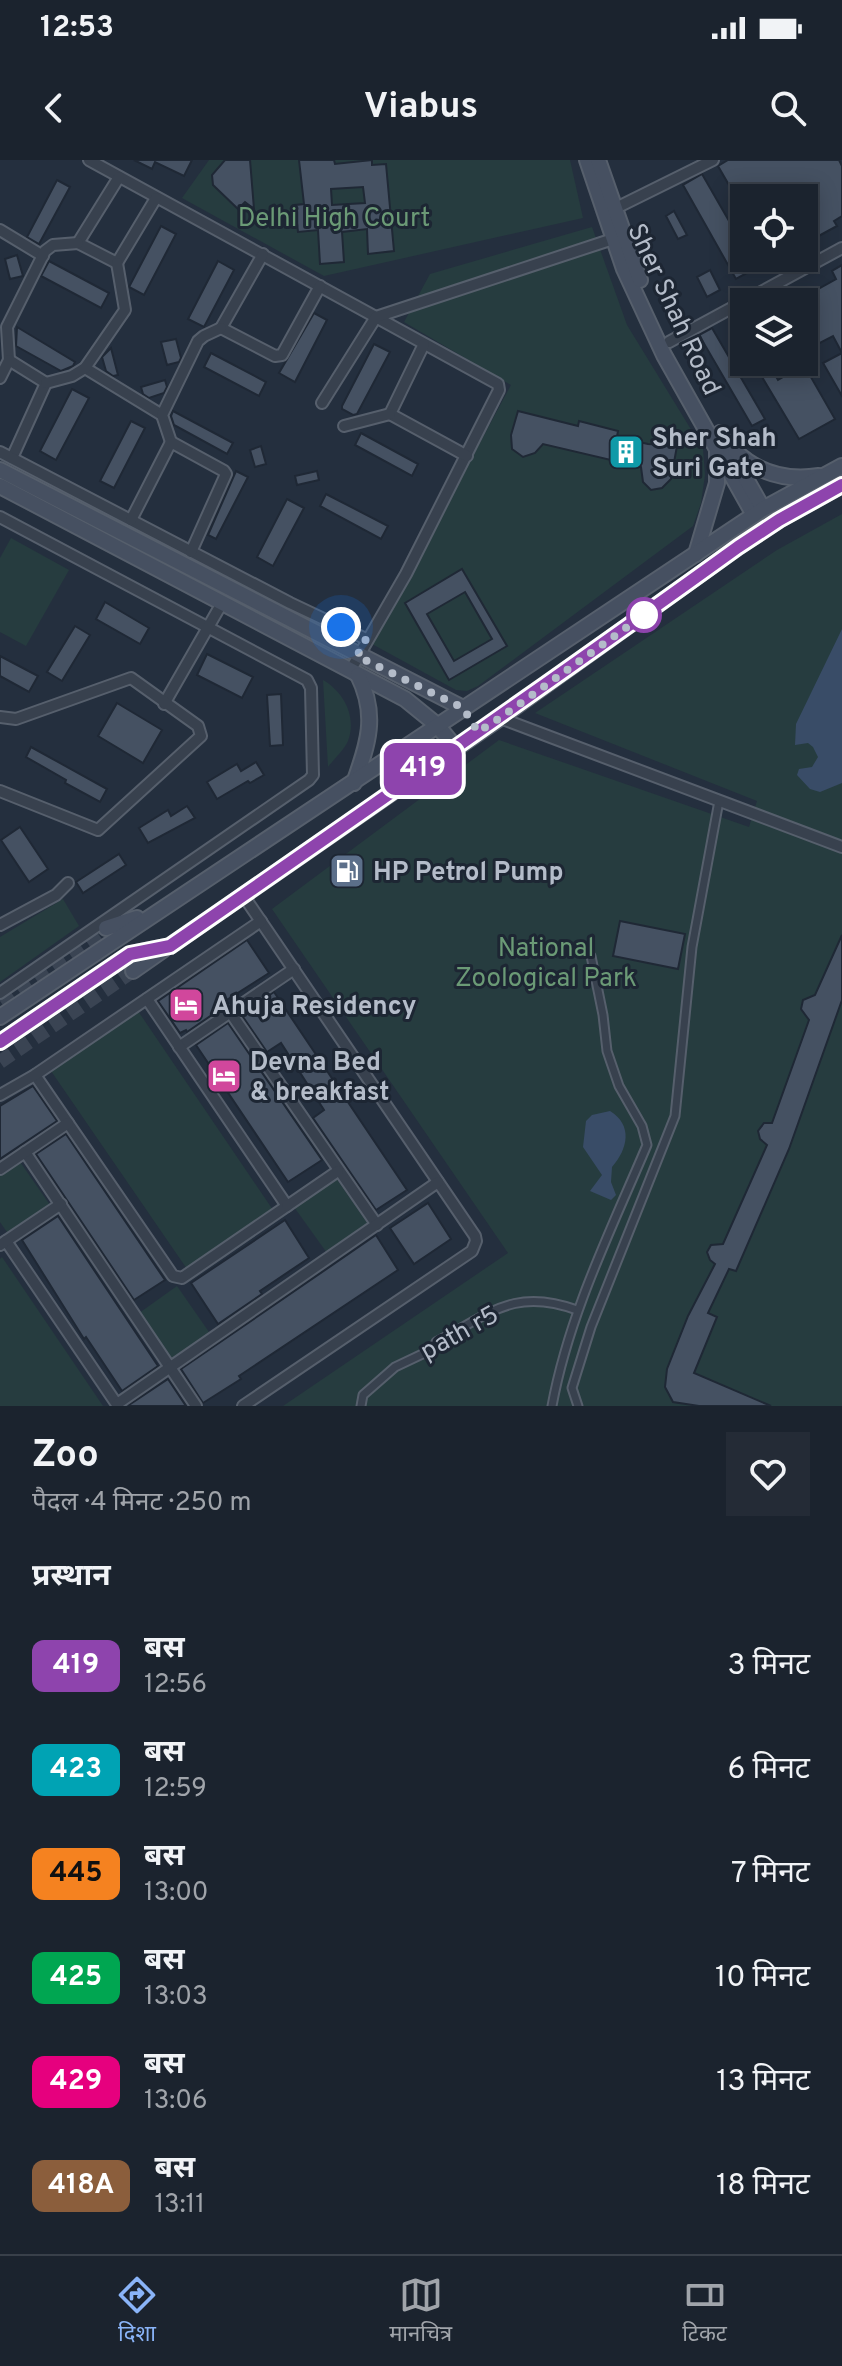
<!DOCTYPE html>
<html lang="hi">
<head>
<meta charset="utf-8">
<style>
	body { margin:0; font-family:Overpass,"Noto Sans Devanagari",sans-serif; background:#242b36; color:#f1f3f6; height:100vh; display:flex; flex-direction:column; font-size:30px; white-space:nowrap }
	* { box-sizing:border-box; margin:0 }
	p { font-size:26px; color:#a0a4aa }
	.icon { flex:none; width:44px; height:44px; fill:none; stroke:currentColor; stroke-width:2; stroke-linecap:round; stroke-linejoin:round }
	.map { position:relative; height:1246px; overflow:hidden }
	.details { display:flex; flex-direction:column; background:#1b232e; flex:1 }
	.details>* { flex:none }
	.badge { padding:0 16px; border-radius:12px; font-size:28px; line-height:52px }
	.buttons { position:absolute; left:730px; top:24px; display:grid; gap:16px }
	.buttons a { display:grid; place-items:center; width:88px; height:88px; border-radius:0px; background:#1b232e; box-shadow:0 4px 20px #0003,0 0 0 2px #39404a; font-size:40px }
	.you { position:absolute; width:40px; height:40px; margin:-20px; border:6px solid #fff; border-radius:50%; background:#1a73e8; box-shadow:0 0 0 12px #1a73e833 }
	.map>.badge { position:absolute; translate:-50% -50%; box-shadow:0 0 0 4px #fff }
	h2 { padding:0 32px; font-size:30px; line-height:72px }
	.round { display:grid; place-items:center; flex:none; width:84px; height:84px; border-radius:0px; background:#242b36 }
	.summary { display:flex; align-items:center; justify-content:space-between; height:136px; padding:0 32px }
	h1 { font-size:38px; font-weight:700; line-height:60px }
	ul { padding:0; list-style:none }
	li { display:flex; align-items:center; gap:24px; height:104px; padding:0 32px }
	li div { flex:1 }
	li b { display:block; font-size:30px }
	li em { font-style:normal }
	li .badge { min-width:88px; font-weight:700; text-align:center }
	.status { display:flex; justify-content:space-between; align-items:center; height:56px; padding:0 40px; background:#1b232e; direction:ltr }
	.status svg { height:22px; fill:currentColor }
	header { display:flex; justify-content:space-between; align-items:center; height:104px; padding:0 32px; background:#1b232e; font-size:36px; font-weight:700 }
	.tabs { display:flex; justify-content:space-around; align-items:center; height:112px; border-top:2px solid #39404a; background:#1b232e; font-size:22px; color:#a0a4aa }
	.tabs a { display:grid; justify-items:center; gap:4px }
	.tabs .on { color:#8ab4f8 }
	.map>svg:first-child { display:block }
</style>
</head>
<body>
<div class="status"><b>12:53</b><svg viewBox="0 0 49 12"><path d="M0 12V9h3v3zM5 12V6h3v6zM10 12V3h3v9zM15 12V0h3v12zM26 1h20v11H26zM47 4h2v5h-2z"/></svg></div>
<header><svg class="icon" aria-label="back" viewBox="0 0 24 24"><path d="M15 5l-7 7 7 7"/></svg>Viabus<svg class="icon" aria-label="search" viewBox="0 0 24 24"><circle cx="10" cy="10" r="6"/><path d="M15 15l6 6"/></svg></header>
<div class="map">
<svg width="842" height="1246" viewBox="0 0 842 1246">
	<rect width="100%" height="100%" fill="#242f3e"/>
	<g fill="#263c3f">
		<polygon points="209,0 570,0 583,58 324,116 182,38"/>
		<polygon points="592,67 627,165 703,289 705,315 701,343 693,366 478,526 467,531 456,530 372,484 511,225 404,162 430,114"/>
		<polygon points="0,315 280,463 279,467 0,321"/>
		<polygon points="842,354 842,1246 283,1246 508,1093 272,749 499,580 749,667 757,641 535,553 777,390"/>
		<polygon points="11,378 69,410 26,486 0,472 0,398"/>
		<path d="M323,520C344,532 357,557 348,581C344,590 333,600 328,607Z"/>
		<polygon points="63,739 79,766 0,822 0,777"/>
		<polygon points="138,851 273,1050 187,1109 51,911"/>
		<polygon points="18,999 50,1045 9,1075 0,1062 0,1012"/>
		<polygon points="336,1018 368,1064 327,1093 294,1047"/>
		<polygon points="2,1097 103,1246 0,1246 0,1099"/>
		<polygon points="177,1126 209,1172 168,1202 135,1156"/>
	</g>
	<g fill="#394c67">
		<polygon points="842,469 842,623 820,632 810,629 797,615 799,609 812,607 818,597 813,587 808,583 795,585 796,564"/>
		<path d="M610,951C633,965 628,989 612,1007L611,1022L616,1035L611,1040L590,1031L602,1015L583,987L586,961L592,955Z"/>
	</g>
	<g fill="#455162" stroke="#1f2835" stroke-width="2" fill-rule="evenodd">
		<polygon points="134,0 192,0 184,16 155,2 152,9"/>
		<polygon points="225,0 250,0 254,49 245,42 238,49 213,25 212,15"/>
		<path d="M299,0H334L335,4L372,0V5L386,4L394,91L368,94L367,69L342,72L344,102L320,104L318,70L298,72L295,45L304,44ZM363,27L365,43L332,45L331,29Z"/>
		<polygon points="728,0 839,0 842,6 842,56 834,61 837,66 804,84 804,38 744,38 744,51 718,6"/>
		<polygon points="702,14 744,87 744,98 750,98 756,108 736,119 683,25"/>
		<polygon points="57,20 70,27 39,84 27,77"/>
		<polygon points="674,51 687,75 678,79 666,56"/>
		<polygon points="161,66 176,74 144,135 129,127"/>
		<polygon points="17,95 23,116 10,119 5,99"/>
		<polygon points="49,101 109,133 101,148 41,116"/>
		<polygon points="218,101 234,110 204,167 188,159"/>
		<polygon points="842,105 842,193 833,176 816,185 804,164 804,142 791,142 788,136 798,130 804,142 804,137 836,119 832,111"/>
		<polygon points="710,110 720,130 707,137 697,117"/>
		<polygon points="314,153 327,160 295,222 279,213"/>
		<polygon points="17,167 75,202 73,206 61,211 16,186"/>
		<polygon points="712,168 765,259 752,266 699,175"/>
		<polygon points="176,179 181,198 179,202 167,205 161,182"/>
		<polygon points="374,184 390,192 357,254 353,255 342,249 342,246"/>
		<polygon points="111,188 118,215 113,216 106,211 102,197"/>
		<polygon points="211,193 266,222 259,236 204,207"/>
		<polygon points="842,193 842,236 823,203"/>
		<polygon points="753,202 768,202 778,220 804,205 835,259 799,279"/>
		<polygon points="165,220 167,227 164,233 149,238 143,234 141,227"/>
		<polygon points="72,229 89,238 56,300 40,291"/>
		<polygon points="173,251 233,283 227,294 174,265 171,256"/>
		<polygon points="518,251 578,266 579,261 618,271 617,277 648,284 677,286 671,319 662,328 651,330 643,322 641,307 543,284 535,293 523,297 512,289 511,275"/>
		<polygon points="131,261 145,268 114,328 100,321"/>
		<polygon points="361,273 418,304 412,316 355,285"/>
		<polygon points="261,286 266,304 255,307 250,290"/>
		<polygon points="236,311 248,317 216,379 208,375"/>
		<polygon points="317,311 319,320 297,325 295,316"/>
		<polygon points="326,334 388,366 381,379 320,346"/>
		<polygon points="287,339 304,348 273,406 257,397"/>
		<path d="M462,409L507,486L449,520L405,443ZM465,432L492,479L454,501L427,454Z"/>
		<polygon points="105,442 149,468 140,484 96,459"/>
		<polygon points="75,466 90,475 62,521 47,512"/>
		<polygon points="207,494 253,517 242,538 197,515"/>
		<polygon points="0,496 38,516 29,532 0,516"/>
		<polygon points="281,534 283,585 270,586 267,535"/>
		<polygon points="117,543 162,570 143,603 98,576"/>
		<polygon points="31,587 107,629 100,642 65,623 66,620 26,597"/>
		<polygon points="256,602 264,615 250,623 248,621 217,639 207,622 237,604 241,611"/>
		<polygon points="187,646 195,658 148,683 139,668 168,650 171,656"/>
		<polygon points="20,667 48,709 29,722 1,680"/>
		<polygon points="119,694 126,705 83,733 76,722"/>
		<polygon points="620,761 685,774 678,809 613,796"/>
		<polygon points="842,775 842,840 789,989 736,1111 729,1109 708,1153 717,1157 694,1213 771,1246 699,1246 673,1242 665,1227 667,1209 688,1156 715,1104 710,1100 707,1092 711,1085 723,1084 767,985 760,979 758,971 764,963 772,963 809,860 801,849 803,840 815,835"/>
		<polygon points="247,780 269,813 219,845 222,848 187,872 186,870 180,873 158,841"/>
		<polygon points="274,832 407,1030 376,1050 313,958 324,950 281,883 267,892 241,854"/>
		<polygon points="228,863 322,1000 288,1022 196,885"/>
		<polygon points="33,926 57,961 0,999 0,946"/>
		<polygon points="66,974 165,1120 134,1140 36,994"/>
		<polygon points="428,1043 451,1079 414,1104 390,1068"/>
		<polygon points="58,1056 158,1206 122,1231 86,1177 84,1179 22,1080"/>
		<polygon points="285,1060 309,1098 260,1131 262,1134 218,1164 191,1123"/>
		<polygon points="376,1075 398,1110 239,1216 241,1219 203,1243 181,1209"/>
		<polygon points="168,1219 186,1246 129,1246 129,1245"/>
	</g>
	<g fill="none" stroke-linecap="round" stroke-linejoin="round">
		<g stroke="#3a4453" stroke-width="14" stroke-dasharray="14 7" stroke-linecap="butt">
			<polyline points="0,841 106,768"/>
			<polyline points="0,902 133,811"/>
		</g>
		<defs>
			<g id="pedestrian">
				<path d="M361,1246L363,1235L395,1207L433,1189L436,1182C490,1154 514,1127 577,1150"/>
				<path d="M552,1246C569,1154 611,1070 647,985L642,966L619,926L607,891L603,855L591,796"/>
				<polyline points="578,1246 572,1228 591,1167 675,956 692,787 719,641"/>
			</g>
			<g id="minor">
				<polyline points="89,0 498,224 499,230 406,414 350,511"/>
				<polyline points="119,17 78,83 117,103 156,38"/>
				<polyline points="614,49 713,0"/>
				<polyline points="0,70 43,96"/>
				<polyline points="263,94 221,168 275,196 282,195 320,126"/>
				<polyline points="669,182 842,88"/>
				<polyline points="424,184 390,254 467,296"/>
				<polyline points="9,200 7,167 45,91 53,85 78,83"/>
				<polyline points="85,208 162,255"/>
				<polyline points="0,218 9,200 46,223 12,298"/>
				<polyline points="46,223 72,216 85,208 125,150 117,103"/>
				<polyline points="322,243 376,157 613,79"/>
				<polyline points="344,266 390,254"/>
				<polyline points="171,282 162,255 198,181 204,176 221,168"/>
				<polyline points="0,292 290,443 366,479"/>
				<polyline points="0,357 307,520 311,528 313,615 309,620 0,833"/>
				<polyline points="131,360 171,282 224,311 226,314 191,392"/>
				<polyline points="164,544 222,443"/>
				<polyline points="0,557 16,559 131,518 198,566 201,576 98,670 0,631"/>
				<polyline points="500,558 842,687"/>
				<polyline points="243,735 475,1076 476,1081 472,1091 243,1246"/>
				<polyline points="0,765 56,735 68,723"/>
				<polyline points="230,852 377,1065"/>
				<polyline points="179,887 294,809"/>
				<polyline points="35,915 173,1116 182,1118 287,1046 147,839"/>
				<polyline points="0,935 35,915 261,761"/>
				<polyline points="25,992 196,1246"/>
				<polyline points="0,1009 68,963"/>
				<polyline points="287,1046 338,1011"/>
				<polyline points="6,1081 118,1246"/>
				<polyline points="0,1085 61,1044"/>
				<polyline points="117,1244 438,1022"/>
			</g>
			<g id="secondary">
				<polyline points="587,0 624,109 664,195 754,355"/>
				<polyline points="598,0 640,120"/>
				<polyline points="720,273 763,349"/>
				<path d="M735,291C759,314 787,321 819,316"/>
				<polyline points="0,310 463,548"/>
				<polyline points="0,326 405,539 437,565 455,587"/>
				<polyline points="696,394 717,323 717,292"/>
				<path d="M354,623C368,584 378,555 358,515"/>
				<polyline points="106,768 137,758"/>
				<polyline points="133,811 163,790"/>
				<polyline points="0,857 763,349 842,306"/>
				<polyline points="0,882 130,794 170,786 500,558 738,387 779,360 842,325"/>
			</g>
		</defs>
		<use href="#pedestrian" stroke="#565f6c" stroke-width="11"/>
		<use href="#minor" stroke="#565f6c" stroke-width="14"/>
		<use href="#secondary" stroke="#565f6c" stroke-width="18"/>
		<use href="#pedestrian" stroke="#38414e" stroke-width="7"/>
		<use href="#minor" stroke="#38414e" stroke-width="10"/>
		<use href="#secondary" stroke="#465061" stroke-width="14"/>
	</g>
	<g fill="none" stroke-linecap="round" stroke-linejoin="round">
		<defs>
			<path id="line" d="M0,882L130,794L170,786C361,654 551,522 738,387L779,360L842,325"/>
		</defs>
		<use href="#line" stroke="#fff" stroke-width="18"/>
		<use href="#line" stroke="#8e44ad" stroke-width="12"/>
		<polyline stroke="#b4bcc9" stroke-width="8" stroke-dasharray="0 14.4" points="341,467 366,479 357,496 463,548 478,572 500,558 644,455"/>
	</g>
	<defs>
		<symbol id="building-square" viewBox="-11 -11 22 22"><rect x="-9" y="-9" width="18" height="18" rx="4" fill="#0f9aa8" stroke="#1d2633"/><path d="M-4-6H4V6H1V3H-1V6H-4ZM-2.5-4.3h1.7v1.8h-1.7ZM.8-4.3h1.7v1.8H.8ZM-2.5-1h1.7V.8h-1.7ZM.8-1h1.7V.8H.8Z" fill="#fff"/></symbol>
		<symbol id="fuel-square" viewBox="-11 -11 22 22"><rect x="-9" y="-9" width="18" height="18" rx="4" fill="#5c6f8a" stroke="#1d2633"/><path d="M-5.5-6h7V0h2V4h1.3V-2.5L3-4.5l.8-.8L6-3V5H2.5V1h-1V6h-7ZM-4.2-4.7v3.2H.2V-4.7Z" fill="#fff"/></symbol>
		<symbol id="hotel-square" viewBox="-11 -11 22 22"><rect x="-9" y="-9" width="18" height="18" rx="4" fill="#d1479c" stroke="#1d2633"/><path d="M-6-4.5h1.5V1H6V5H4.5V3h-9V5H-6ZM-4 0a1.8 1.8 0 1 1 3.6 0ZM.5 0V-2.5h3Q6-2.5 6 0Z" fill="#fff"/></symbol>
	</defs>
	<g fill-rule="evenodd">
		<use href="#building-square" x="606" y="272" width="40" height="40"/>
		<use href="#fuel-square" x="327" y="691" width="40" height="40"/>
		<use href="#hotel-square" x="166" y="825" width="40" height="40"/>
		<use href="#hotel-square" x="204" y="896" width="40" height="40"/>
	</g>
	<circle fill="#fff" stroke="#8e44ad" stroke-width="4" cx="644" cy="455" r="16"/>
	<g text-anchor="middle" stroke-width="6" stroke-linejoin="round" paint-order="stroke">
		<g font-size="26" fill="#6b9a76" stroke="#1d2633">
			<text x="334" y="66">Delhi High Court</text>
			<text x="546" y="796">National<tspan x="546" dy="30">Zoological Park</tspan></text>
		</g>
		<g font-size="26" fill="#b4bcc9" stroke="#1d2633">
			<text transform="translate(675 149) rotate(65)" y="9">Sher Shah Road</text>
			<text transform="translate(459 1172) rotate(-29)" y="9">path r5</text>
		</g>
		<g font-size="26" font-weight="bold" fill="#b4bcc9" stroke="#1d2633" text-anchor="start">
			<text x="652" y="286">Sher Shah<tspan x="652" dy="30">Suri Gate</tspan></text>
			<text x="373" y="720">HP Petrol Pump</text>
			<text x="212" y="854">Ahuja Residency</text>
			<text x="250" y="910">Devna Bed<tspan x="250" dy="30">&amp; breakfast</tspan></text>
		</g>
	</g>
</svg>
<div class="buttons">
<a><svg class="icon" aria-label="locate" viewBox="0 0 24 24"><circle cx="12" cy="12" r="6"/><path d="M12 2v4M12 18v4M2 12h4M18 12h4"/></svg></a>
<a><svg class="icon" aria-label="layers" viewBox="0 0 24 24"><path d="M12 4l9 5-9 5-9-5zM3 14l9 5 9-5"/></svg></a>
</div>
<div class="you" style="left:341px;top:467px"></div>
<b class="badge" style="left:423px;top:609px;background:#8e44ad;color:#fff">419</b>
</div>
<section class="details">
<div class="summary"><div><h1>Zoo</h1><p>पैदल · 4 मिनट · 250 m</p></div><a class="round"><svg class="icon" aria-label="heart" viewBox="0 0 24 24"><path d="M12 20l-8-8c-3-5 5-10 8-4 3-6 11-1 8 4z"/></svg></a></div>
<h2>प्रस्थान</h2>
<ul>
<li><span class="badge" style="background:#8e44ad;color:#fff">419</span><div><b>बस</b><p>12:56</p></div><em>3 मिनट</em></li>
<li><span class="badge" style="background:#00a3b4;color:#fff">423</span><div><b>बस</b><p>12:59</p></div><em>6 मिनट</em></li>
<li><span class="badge" style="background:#f58220;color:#111">445</span><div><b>बस</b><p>13:00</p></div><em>7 मिनट</em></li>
<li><span class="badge" style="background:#00a651;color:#fff">425</span><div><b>बस</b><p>13:03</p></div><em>10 मिनट</em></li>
<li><span class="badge" style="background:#e6007e;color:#fff">429</span><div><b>बस</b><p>13:06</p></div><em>13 मिनट</em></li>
<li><span class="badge" style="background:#8b5e3c;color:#fff">418A</span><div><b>बस</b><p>13:11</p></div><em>18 मिनट</em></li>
</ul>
</section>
<nav class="tabs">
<a class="on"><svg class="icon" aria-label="directions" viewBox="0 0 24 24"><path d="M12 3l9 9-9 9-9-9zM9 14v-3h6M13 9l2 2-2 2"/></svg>दिशा</a>
<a><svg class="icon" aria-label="map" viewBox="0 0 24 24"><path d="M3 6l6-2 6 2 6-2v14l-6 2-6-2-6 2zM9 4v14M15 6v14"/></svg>मानचित्र</a>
<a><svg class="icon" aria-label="tickets" viewBox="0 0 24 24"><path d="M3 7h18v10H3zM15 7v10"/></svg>टिकट</a>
</nav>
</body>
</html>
